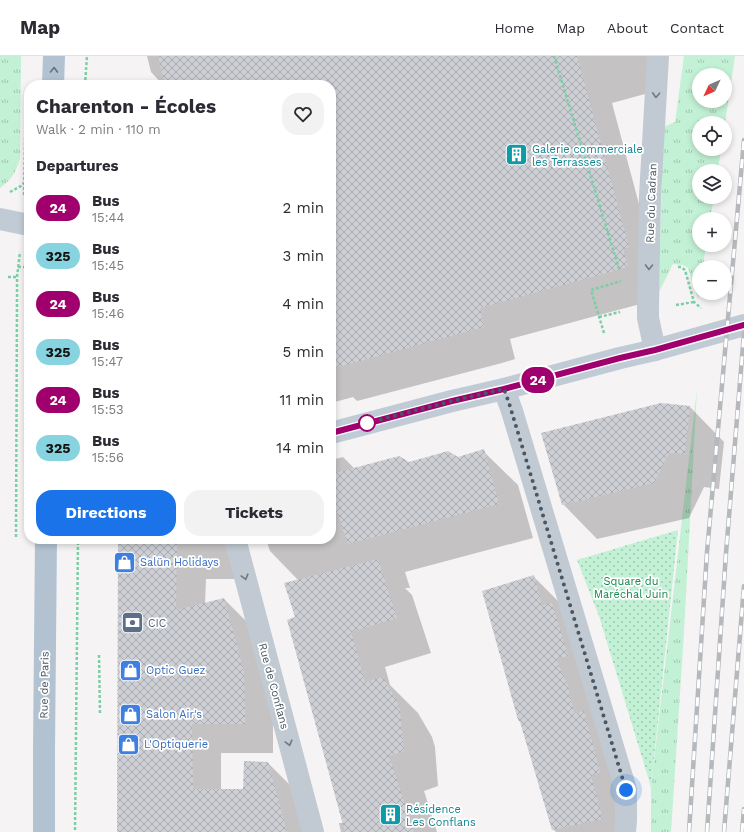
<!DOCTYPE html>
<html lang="en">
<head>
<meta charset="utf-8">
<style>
	body { margin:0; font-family:"Work Sans",sans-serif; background:#f2f2f3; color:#2b2b33; height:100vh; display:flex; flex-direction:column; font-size:15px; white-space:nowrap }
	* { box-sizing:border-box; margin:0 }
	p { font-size:13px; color:#7c7c81 }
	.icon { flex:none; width:22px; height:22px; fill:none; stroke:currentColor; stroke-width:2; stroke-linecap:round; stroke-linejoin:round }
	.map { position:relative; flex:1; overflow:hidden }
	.side { position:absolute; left:24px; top:24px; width:312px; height:464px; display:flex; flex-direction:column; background:#fff; border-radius:16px; box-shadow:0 2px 6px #0003 }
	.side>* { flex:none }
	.badge { padding:0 8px; border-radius:13px; font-size:14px; line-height:26px }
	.needle { width:26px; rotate:226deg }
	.tools { position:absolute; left:692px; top:12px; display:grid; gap:8px }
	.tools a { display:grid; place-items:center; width:40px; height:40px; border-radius:50%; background:#fff; box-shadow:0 2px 6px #0003; font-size:20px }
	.you { position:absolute; width:20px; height:20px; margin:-10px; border:3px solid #fff; border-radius:50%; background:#1a73e8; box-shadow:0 0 0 6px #1a73e833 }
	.map>.badge { position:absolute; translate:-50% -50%; box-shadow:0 0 0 2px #fff }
	h2 { padding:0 12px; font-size:15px; line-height:36px }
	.round { display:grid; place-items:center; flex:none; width:42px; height:42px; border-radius:16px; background:#f2f2f3 }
	.headline { display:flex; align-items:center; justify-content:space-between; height:68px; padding:0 12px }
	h1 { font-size:19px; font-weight:700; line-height:30px }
	.cta { display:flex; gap:8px; margin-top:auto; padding:8px 12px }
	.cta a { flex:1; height:46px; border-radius:16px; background:#1a73e8; color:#fff; font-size:16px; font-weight:700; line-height:46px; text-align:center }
	.cta a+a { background:#f2f2f3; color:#2b2b33 }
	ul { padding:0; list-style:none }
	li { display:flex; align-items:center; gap:12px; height:48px; padding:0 12px }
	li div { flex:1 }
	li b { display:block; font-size:15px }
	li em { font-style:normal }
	li .badge { min-width:44px; font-weight:700; text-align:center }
	header { display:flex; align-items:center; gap:24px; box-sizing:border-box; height:56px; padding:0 20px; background:#fff; border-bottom:1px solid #e1e1e2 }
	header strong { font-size:19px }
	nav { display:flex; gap:22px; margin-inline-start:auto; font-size:14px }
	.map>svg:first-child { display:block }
</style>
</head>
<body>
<header>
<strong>Map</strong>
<nav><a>Home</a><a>Map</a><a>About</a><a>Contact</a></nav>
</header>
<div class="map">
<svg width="744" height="776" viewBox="0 0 744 776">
	<defs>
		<pattern id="grass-tufts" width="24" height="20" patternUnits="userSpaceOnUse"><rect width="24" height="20" fill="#c3f1d5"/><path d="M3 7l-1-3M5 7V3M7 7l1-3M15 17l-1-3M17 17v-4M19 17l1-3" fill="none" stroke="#a0c6b0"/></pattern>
		<pattern id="park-dots" width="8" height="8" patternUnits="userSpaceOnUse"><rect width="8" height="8" fill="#c3f1d5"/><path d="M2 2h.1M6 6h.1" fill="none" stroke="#a0c6b0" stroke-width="1.8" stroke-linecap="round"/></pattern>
		<pattern id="building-cross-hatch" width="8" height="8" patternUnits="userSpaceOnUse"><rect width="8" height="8" fill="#cdcfd5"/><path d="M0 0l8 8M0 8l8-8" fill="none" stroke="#a8abb0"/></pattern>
	</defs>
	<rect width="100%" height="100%" fill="#f5f3f3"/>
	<g fill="url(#grass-tufts)" fill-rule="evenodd">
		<path d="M0,0H21L20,102C16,116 12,123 0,132Z"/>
		<path d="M684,0H735L725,67H699V93H721L718,115H699V141H714L710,163H699V189H706L703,211H699V237L698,243L688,212L683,209L673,208L659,236L663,71L675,66ZM699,19H725V45H699Z"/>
		<polygon points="697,333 684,576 671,776 651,776 651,731"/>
	</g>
	<polygon fill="url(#park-dots)" points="678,474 651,731 599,560 577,504"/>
	<g fill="#0003">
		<polygon points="147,0 659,0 667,32 612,47 659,223 654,224 659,243 510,283 515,303 502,307 357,345 353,341 331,347 331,29 163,29 151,16"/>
		<polygon points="690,351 724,386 719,433 704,431 689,462 597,483 563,448"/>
		<polygon points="483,395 518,429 533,482 405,516 410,532 405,532 412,539 431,597 385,611 390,629 418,657 432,681 435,691 438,730 424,735 437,776 341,776 339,767 344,767 297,562 298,524 270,495 266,483 331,483 331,404 343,401 355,413 458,402"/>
		<polygon points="119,483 229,483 240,523 206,523 205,548 224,543 253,572 273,645 273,697 221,697 221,734 244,734 268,707 297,736 308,776 118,776"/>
		<polygon points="533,520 568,555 631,776 556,776 553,773"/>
	</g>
	<g fill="url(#building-cross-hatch)">
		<polygon points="158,0 577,0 629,191 623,193 628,211 480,252 484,271 331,313 331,29 165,29"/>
		<polygon points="661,347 690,350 685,398 669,397 654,427 562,449 541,377"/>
		<polygon points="484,393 499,448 348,488 331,439 331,418 399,400 409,406 448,395 458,401"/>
		<polygon points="118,483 177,483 176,554 224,542 244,615 245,668 192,668 193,733 243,733 244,705 268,706 287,776 117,776"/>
		<polygon points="378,503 397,562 351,576 365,626 383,621 397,645 400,655 404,695 389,700 414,776 345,776 287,564 295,561 284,527"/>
		<polygon points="534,519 542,549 552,547 568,600 556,603 568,630 574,658 584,655 600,716 591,720 603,763 552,774 523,676 520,666 518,664 482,535"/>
	</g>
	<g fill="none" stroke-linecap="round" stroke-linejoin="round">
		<g stroke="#7ad0a6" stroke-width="2.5" stroke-dasharray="3 2" stroke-linecap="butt">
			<polyline points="554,0 619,213"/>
			<polyline points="85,29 87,0"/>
			<polyline points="10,136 21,130 24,127"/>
			<polyline points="24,139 26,40"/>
			<polyline points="18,211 29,211"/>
			<polyline points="678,211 681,211 685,214 694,246 701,252"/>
			<polyline points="8,221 17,221"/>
			<polyline points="676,249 694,246"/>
			<polyline points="599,261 620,256"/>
			<polyline points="604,277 591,234 621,225"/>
			<polyline points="16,481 17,242 17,221 20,196"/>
			<polyline points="99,599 100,658"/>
			<polyline points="75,774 78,483"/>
		</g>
		<g stroke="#c1cad2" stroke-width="22">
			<polyline points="655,294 648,262 648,249 650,140 658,0"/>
			<polyline points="504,333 512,355 626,734 626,764 625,776"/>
			<polyline points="235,483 313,776"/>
		</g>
		<g stroke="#c1cbd6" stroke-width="22">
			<polyline points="0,163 29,169"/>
			<polyline points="331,377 452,345 504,333 620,302 655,294 744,269"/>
		</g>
		<g stroke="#b3c2d1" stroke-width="22">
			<polyline points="53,29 54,0"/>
			<polyline points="44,776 44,692 46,483"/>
		</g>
		<defs>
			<g id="rail">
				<polyline points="689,776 707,496 744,84"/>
				<polyline points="707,776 726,497 744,277"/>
				<polyline points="724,776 744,530"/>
				<polyline points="742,776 744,753"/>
			</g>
		</defs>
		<use href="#rail" stroke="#b5b8bd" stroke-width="4.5"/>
		<use href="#rail" stroke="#fff" stroke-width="3" stroke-dasharray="9" stroke-linecap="butt"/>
	</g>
	<defs><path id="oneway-chevron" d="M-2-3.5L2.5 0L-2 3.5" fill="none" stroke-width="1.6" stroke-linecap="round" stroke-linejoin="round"/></defs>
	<use stroke="#64717d" href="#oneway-chevron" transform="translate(54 14) rotate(-89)"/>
	<g stroke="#6e7983">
		<use href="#oneway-chevron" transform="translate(656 39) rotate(93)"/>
		<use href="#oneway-chevron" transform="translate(649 211) rotate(91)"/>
		<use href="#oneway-chevron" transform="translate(245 521) rotate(75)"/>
		<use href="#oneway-chevron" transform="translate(289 687) rotate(75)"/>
	</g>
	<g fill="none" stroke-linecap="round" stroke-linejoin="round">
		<defs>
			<polyline id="line" points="331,377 452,345 504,333 620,302 655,294 744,269"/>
		</defs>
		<use href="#line" stroke="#fff" stroke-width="9"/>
		<use href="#line" stroke="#a0006e" stroke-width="6"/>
		<polyline stroke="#4a5661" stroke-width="4" stroke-dasharray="0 7.2" points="367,367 452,345 504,333 509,347 626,734"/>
	</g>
	<defs>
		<symbol id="building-square" viewBox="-11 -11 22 22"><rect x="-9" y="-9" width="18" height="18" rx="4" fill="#0f9aa8" stroke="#fff"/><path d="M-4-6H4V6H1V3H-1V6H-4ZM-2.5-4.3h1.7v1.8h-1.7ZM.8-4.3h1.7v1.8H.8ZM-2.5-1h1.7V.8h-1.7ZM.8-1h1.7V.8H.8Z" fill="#fff"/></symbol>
		<symbol id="shop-square" viewBox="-11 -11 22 22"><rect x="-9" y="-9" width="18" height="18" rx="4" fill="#3f7fe0" stroke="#fff"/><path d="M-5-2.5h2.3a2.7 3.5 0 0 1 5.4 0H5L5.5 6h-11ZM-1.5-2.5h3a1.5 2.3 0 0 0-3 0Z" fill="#fff"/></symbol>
		<symbol id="bank-square" viewBox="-11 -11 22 22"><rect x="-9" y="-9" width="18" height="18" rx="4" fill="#5c6f8a" stroke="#fff"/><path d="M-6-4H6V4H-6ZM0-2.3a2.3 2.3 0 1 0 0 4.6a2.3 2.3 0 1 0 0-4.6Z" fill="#fff"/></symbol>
	</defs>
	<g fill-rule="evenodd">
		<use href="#building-square" x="504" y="86" width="25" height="25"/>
		<use href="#shop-square" x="112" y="494" width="25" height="25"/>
		<use href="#bank-square" x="120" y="554" width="25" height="25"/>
		<use href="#shop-square" x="118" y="602" width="25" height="25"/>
		<use href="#shop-square" x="118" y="646" width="25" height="25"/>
		<use href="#shop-square" x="116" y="676" width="25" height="25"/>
		<use href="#building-square" x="378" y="746" width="25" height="25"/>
	</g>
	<circle fill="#fff" stroke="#a0006e" stroke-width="2" cx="367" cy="367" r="8"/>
	<g text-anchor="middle" stroke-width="3.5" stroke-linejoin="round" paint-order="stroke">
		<g font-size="11" fill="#0d838f" stroke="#fff" text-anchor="start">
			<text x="532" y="97">Galerie commerciale<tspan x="532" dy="13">les Terrasses</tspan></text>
			<text x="406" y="757">Résidence<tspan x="406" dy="13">Les Conflans</tspan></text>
		</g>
		<g font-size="11" fill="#4a5661" stroke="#fff">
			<text transform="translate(651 147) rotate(-88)" y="4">Rue du Cadran</text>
			<text transform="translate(44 629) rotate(-89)" y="4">Rue de Paris</text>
			<text transform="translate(274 630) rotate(75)" y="4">Rue de Conflans</text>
		</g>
		<g font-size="11" fill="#366cbe" stroke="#fff" text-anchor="start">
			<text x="140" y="510">Salün Holidays</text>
			<text x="146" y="618">Optic Guez</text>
			<text x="146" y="662">Salon Air's</text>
			<text x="144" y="692">L'Optiquerie</text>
		</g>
		<g font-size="11" fill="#17864f" stroke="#fff">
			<text x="631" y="529">Square du<tspan x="631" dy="13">Maréchal Juin</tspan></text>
		</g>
		<g font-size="11" fill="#4e5e75" stroke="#fff" text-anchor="start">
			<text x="148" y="571">CIC</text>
		</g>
	</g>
</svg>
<div class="tools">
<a><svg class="needle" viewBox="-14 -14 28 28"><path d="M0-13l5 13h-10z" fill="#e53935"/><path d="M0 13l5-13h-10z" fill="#7c7c81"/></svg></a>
<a><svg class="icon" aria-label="locate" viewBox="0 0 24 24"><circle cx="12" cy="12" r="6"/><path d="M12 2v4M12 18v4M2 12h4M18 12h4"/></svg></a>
<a><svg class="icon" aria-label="layers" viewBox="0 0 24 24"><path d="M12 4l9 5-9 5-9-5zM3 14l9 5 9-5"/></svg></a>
<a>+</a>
<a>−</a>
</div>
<div class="you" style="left:626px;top:734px"></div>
<b class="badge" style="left:538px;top:324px;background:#a0006e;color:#fff">24</b>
<section class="side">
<div class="headline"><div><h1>Charenton - Écoles</h1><p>Walk · 2 min · 110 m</p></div><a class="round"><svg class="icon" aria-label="heart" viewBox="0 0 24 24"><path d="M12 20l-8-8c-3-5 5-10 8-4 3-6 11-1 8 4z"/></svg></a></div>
<h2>Departures</h2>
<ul>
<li><span class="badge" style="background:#a0006e;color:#fff">24</span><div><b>Bus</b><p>15:44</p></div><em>2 min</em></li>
<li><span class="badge" style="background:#87d3df;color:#111">325</span><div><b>Bus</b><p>15:45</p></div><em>3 min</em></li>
<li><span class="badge" style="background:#a0006e;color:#fff">24</span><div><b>Bus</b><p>15:46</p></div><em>4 min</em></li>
<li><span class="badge" style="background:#87d3df;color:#111">325</span><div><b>Bus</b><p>15:47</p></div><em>5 min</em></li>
<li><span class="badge" style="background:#a0006e;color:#fff">24</span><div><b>Bus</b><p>15:53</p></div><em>11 min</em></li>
<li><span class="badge" style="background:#87d3df;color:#111">325</span><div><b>Bus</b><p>15:56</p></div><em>14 min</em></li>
</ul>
<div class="cta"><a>Directions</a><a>Tickets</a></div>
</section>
</div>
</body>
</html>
